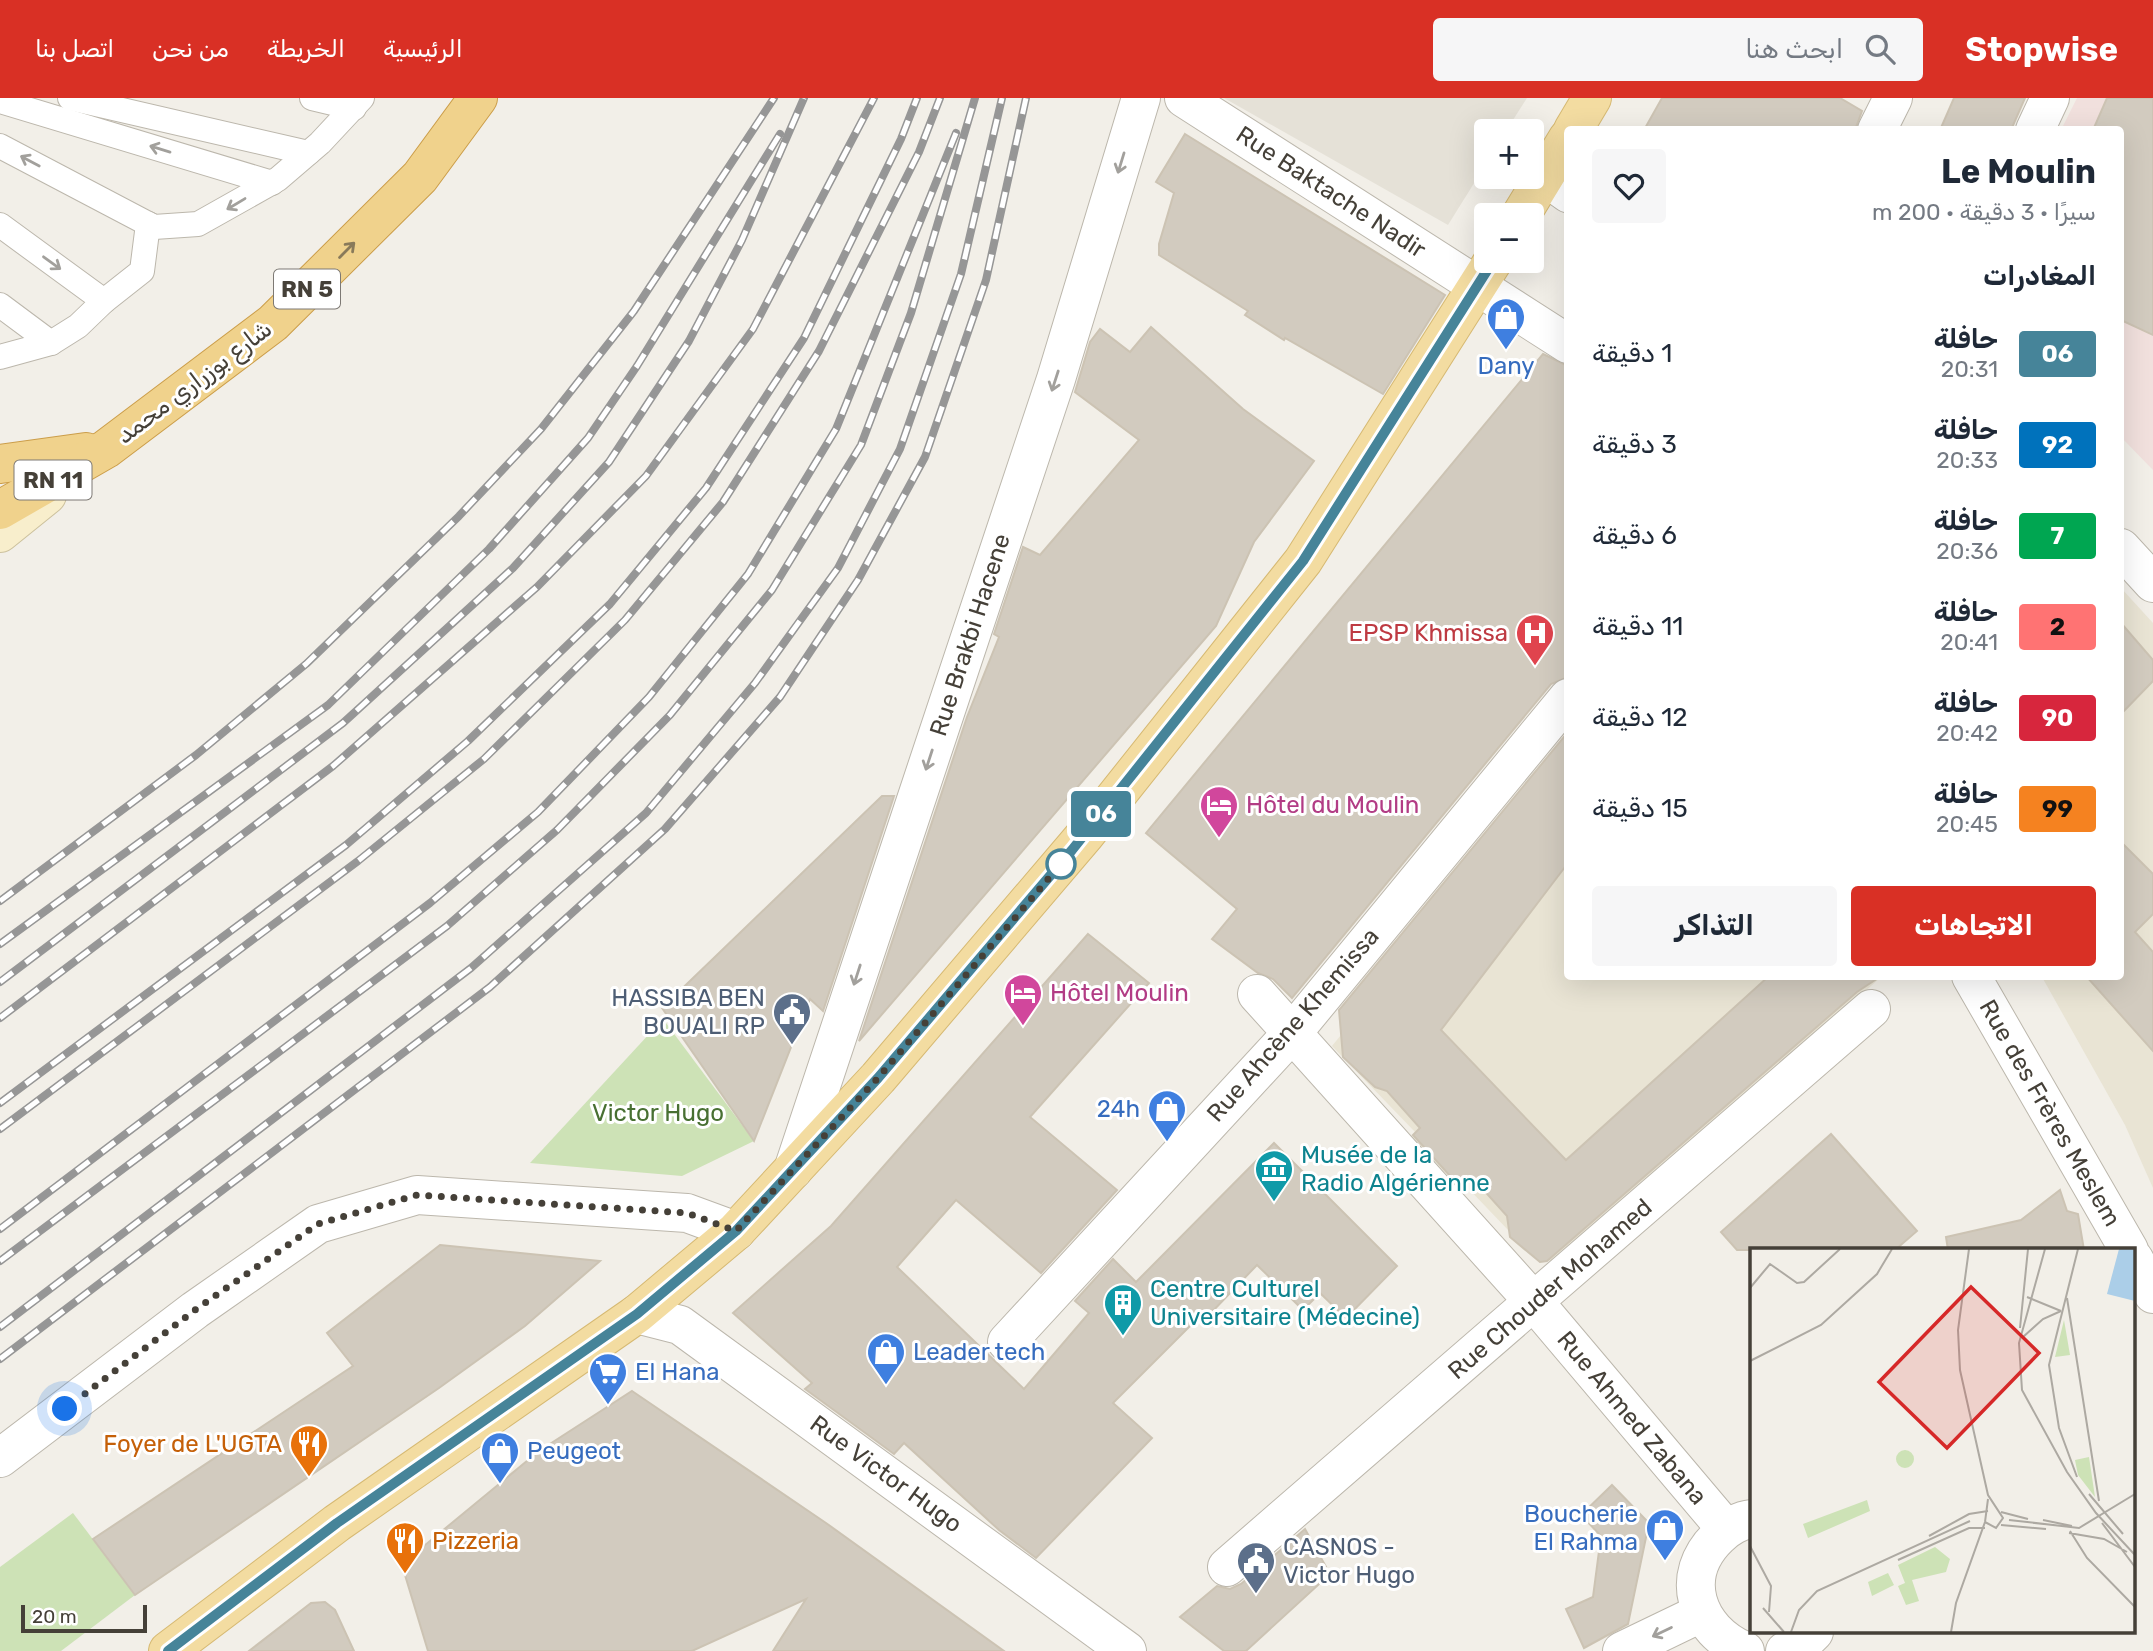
<!DOCTYPE html>
<html lang="ar">
<head>
<meta charset="utf-8">
<style>
	body { margin:0; font-family:Rubik,"Noto Naskh Arabic",sans-serif; background:#f6f6f7; color:#1f2937; direction:rtl; height:100vh; display:flex; flex-direction:column; font-size:26px; white-space:nowrap }
	* { box-sizing:border-box; margin:0 }
	p { font-size:23px; color:#747a83 }
	.icon { flex:none; width:38px; height:38px; fill:none; stroke:currentColor; stroke-width:2; stroke-linecap:round; stroke-linejoin:round }
	.map { position:relative; flex:1; overflow:hidden; direction:ltr }
	.side { position:absolute; left:1564px; top:28px; width:560px; height:854px; display:flex; flex-direction:column; background:#fff; border-radius:7px; box-shadow:0 7px 28px #0002; direction:rtl }
	.side>* { flex:none }
	.badge { padding:0 14px; border-radius:5px; font-size:24px; line-height:46px }
	.controls { position:absolute; left:1474px; top:21px; display:grid; gap:14px }
	.controls a { display:grid; place-items:center; width:70px; height:70px; border-radius:7px; background:#fff; box-shadow:0 7px 28px #0002; font-size:35px }
	.scale { position:absolute; left:21px; bottom:18px; width:126px; box-sizing:border-box; padding-left:7px; border:4px solid #454038; border-top:0; font-size:19px; line-height:24px; white-space:nowrap; color:#454038; -webkit-text-stroke:5px #fff; paint-order:stroke }
	.you { position:absolute; width:35px; height:35px; margin:-18px; border:5px solid #fff; border-radius:50%; background:#1a73e8; box-shadow:0 0 0 10px #1a73e833 }
	.map>.badge { position:absolute; translate:-50% -50%; box-shadow:0 0 0 4px #fff }
	h2 { padding:0 28px; font-size:26px; line-height:63px }
	.round { display:grid; place-items:center; flex:none; width:74px; height:74px; border-radius:7px; background:#f6f6f7 }
	.overview { display:flex; align-items:center; justify-content:space-between; height:119px; padding:0 28px }
	h1 { font-size:33px; font-weight:700; line-height:52px }
	.primary-button { display:flex; gap:14px; margin-top:auto; padding:14px 28px }
	.primary-button a { flex:1; height:80px; border-radius:7px; background:#d93025; color:#fff; font-size:28px; font-weight:700; line-height:80px; text-align:center }
	.primary-button a+a { background:#f6f6f7; color:#1f2937 }
	ul { padding:0; list-style:none }
	li { display:flex; align-items:center; gap:21px; height:91px; padding:0 28px }
	li div { flex:1 }
	li b { display:block; font-size:26px }
	li em { font-style:normal }
	li .badge { min-width:77px; font-weight:700; text-align:center }
	header { display:flex; align-items:center; gap:42px; box-sizing:border-box; height:98px; padding:0 35px; background:#d93025; color:#fff }
	header strong { font-size:33px }
	nav { display:flex; gap:38px; margin-inline-start:auto; font-size:24px }
	.search { width:490px; height:63px; background:#f6f6f7; display:flex; align-items:center; gap:18px; box-sizing:border-box; padding:0 24px; border-radius:7px; color:#747a83; font-size:26px }
	.map>svg:first-child { display:block }
</style>
</head>
<body>
<header>
<strong>Stopwise</strong>
<div class="search"><svg class="icon" aria-label="search" viewBox="0 0 24 24"><circle cx="10" cy="10" r="6"/><path d="M15 15l6 6"/></svg>ابحث هنا</div>
<nav><a>الرئيسية</a><a>الخريطة</a><a>من نحن</a><a>اتصل بنا</a></nav>
</header>
<div class="map">
<svg width="2153" height="1553" viewBox="0 0 2153 1553">
	<rect width="100%" height="100%" fill="#f2efe8"/>
	<polygon fill="#e5e1d7" points="1224,0 1527,0 1506,33 1486,33 1486,66 1448,127"/>
	<g fill="#e9e4d4">
		<polygon points="2121,490 2153,525 2153,1090 2125,1027 2042,879 2121,878"/>
		<polygon points="1568,658 1568,878 1881,879 1568,1160 1540,1164 1510,1139 1509,1133 1465,1087 1460,1091 1411,1038 1415,1034 1332,948"/>
	</g>
	<polygon fill="#f1e0dd" points="2077,0 2153,0 2153,372 2121,339 2121,32 2061,32"/>
	<g fill="#cde2b6">
		<polygon points="663,921 754,1043 682,1078 530,1065"/>
		<polygon points="73,1415 135,1497 61,1553 0,1553 0,1469"/>
	</g>
	<g fill="#d2cbbf" stroke="#ccc3b3" stroke-width="2">
		<polygon points="1662,0 1840,0 1862,13 1855,32 1644,32"/>
		<polygon points="1954,0 2025,0 2011,32 1940,32"/>
		<polygon points="2107,0 2153,0 2153,237 2121,222 2121,32 2093,32"/>
		<polygon points="1185,36 1445,197 1383,296 1285,240 1284,242 1245,217 1248,213 1159,157 1159,146 1174,95 1156,84"/>
		<polygon points="1151,229 1243,311 1314,363 1254,444 1216,528 859,943 967,619 999,539 994,536 1023,449 1040,457 1139,342 1075,294 1090,244 1100,231 1130,254"/>
		<polygon points="1543,256 1568,268 1568,579 1551,586 1292,900 1273,881 1258,875 1212,841 1237,811 1146,735"/>
		<polygon points="2121,525 2153,562 2153,583 2121,616"/>
		<polygon points="1568,634 1568,765 1441,932 1566,1062 1769,878 1881,878 1857,894 1547,1163 1540,1164 1510,1139 1507,1118 1472,1079 1461,1090 1413,1037 1420,1030 1387,993 1375,989 1343,959 1339,912"/>
		<polygon points="882,698 894,698 823,913 810,901 754,1043 662,910"/>
		<polygon points="2121,744 2153,776 2153,816 2135,834 2153,854 2153,953 2086,878 2121,878"/>
		<polygon points="1088,836 1149,885 1030,1019 1117,1092 1041,1175 956,1102 897,1169 1024,1291 1089,1215 1075,1203 1113,1161 1136,1184 1274,1045 1397,1168 1346,1220 1320,1195 1303,1212 1257,1167 1208,1218 1204,1214 1113,1305 1152,1340 1036,1460 999,1432 904,1345 894,1356 805,1291 812,1285 733,1215 831,1128"/>
		<polygon points="1831,1036 1917,1133 1895,1152 1737,1152 1721,1134"/>
		<polygon points="2060,1092 2067,1113 2078,1116 2084,1152 1948,1152 1946,1139 2021,1122"/>
		<polygon points="440,1147 600,1163 525,1228 439,1290 135,1497 93,1441 353,1268 327,1235"/>
		<polygon points="632,1293 826,1425 1004,1553 773,1553 806,1501 692,1553 428,1553 405,1477 413,1457 539,1353"/>
		<polygon points="1612,1387 1649,1425 1628,1526 1584,1550 1566,1511 1593,1499 1601,1438 1581,1417"/>
		<polygon points="1305,1431 1330,1476 1246,1553 1224,1553 1180,1519 1217,1488 1230,1491 1241,1486"/>
		<polygon points="325,1504 335,1512 354,1553 249,1553 311,1505"/>
	</g>
	<g fill="none" stroke-linecap="round" stroke-linejoin="round">
		<defs>
			<g id="service">
				<polyline points="70,0 308,55"/>
				<polyline points="312,0 354,10"/>
				<polyline points="0,3 272,85"/>
				<polyline points="0,48 154,129 198,126 278,81 320,45 362,0"/>
				<polyline points="0,127 104,203"/>
				<polyline points="0,207 51,245"/>
				<polyline points="0,259 51,245 78,228 104,203 142,173 148,126"/>
			</g>
			<polyline id="pedestrian" points="1544,80 1568,97"/>
			<g id="minor">
				<polyline points="1184,0 1568,246"/>
				<polyline points="1877,32 1893,0"/>
				<polyline points="2035,32 2050,0"/>
				<polyline points="2121,450 2153,485"/>
				<polyline points="1257,896 1535,1205 1726,1431"/>
				<polyline points="793,1072 1056,281 1141,0"/>
				<polyline points="1007,1244 1293,934 1568,600"/>
				<polyline points="1227,1469 1871,911"/>
				<polyline points="1622,1553 1701,1515"/>
				<path d="M1745,1553C1696,1532 1677,1478 1719,1438C1727,1430 1740,1422 1752,1421"/>
				<polyline points="1785,1553 1806,1542 1814,1534"/>
			</g>
			<g id="tertiary">
				<polyline points="1971,878 2129,1152"/>
				<polyline points="2134,1161 2153,1196"/>
				<polyline points="637,1216 680,1227 1127,1553"/>
				<polyline points="0,1360 195,1212 318,1126 417,1097 687,1115 736,1133"/>
			</g>
			<polyline id="secondary" points="0,435 47,397"/>
			<g id="primary">
				<polyline points="1573,32 1592,0"/>
				<polyline points="1521,117 1568,40"/>
				<polyline points="168,1553 337,1425 637,1216 736,1133 878,980 1085,737 1303,463 1493,163"/>
			</g>
			<g id="trunk">
				<polyline points="0,366 86,354"/>
				<polyline points="0,412 106,351 273,225 420,79 478,0"/>
			</g>
		</defs>
		<use href="#service" stroke="#bcb7ac" stroke-width="26"/>
		<use href="#pedestrian" stroke="#bcb7ac" stroke-width="37"/>
		<use href="#minor" stroke="#bcb7ac" stroke-width="40"/>
		<use href="#tertiary" stroke="#bcb7ac" stroke-width="40"/>
		<use href="#secondary" stroke="#ccc19d" stroke-width="40"/>
		<use href="#primary" stroke="#d6b972" stroke-width="40"/>
		<use href="#trunk" stroke="#cb9d49" stroke-width="40"/>
		<use href="#service" stroke="#fff" stroke-width="24"/>
		<use href="#pedestrian" stroke="#fff" stroke-width="35"/>
		<use href="#minor" stroke="#fff" stroke-width="38"/>
		<use href="#tertiary" stroke="#fff" stroke-width="38"/>
		<use href="#secondary" stroke="#f8eecc" stroke-width="38"/>
		<use href="#primary" stroke="#f3dca1" stroke-width="38"/>
		<use href="#trunk" stroke="#f0d28c" stroke-width="38"/>
		<defs>
			<g id="rail">
				<polyline points="0,803 196,657 306,566 459,418 541,331 634,213 774,0"/>
				<polyline points="0,846 328,607 489,451 588,340 637,268 780,36"/>
				<polyline points="0,884 343,625 513,470 609,364 689,243 742,142 804,0"/>
				<polyline points="0,920 333,668 537,489 646,378 753,231 874,0"/>
				<polyline points="0,1005 346,747 468,643 610,506 706,390 804,240 901,41 917,0"/>
				<polyline points="0,1031 358,763 484,661 625,522 723,404 819,253 919,54 940,0"/>
				<polyline points="0,1131 430,805 538,714 649,599 748,476 836,331 956,35"/>
				<polyline points="0,1163 447,828 557,732 670,617 772,492 861,347 911,215 975,0"/>
				<polyline points="0,1229 471,870 646,715 755,585 838,470 900,351 961,176 1002,0"/>
				<polyline points="0,1261 490,889 665,731 780,599 858,482 925,359 986,182 1026,0"/>
			</g>
		</defs>
		<use href="#rail" stroke="#969696" stroke-width="8"/>
		<use href="#rail" stroke="#fff" stroke-width="5" stroke-dasharray="16" stroke-linecap="butt"/>
	</g>
	<defs><path id="oneway-shaft" d="M-6 0H5M1.5-3L5.5 0L1.5 3" fill="none" stroke-width="1.6" stroke-linecap="round" stroke-linejoin="round" transform="scale(1.75)"/></defs>
	<g stroke="#a2a09c">
		<use href="#oneway-shaft" transform="translate(160 51) rotate(-163)"/>
		<use href="#oneway-shaft" transform="translate(30 63) rotate(-152)"/>
		<use href="#oneway-shaft" transform="translate(1121 65) rotate(107)"/>
		<use href="#oneway-shaft" transform="translate(236 106) rotate(149)"/>
		<use href="#oneway-shaft" transform="translate(52 165) rotate(36)"/>
		<use href="#oneway-shaft" transform="translate(1055 283) rotate(108)"/>
		<use href="#oneway-shaft" transform="translate(929 662) rotate(108)"/>
		<use href="#oneway-shaft" transform="translate(857 877) rotate(108)"/>
		<use href="#oneway-shaft" transform="translate(1662 1534) rotate(154)"/>
	</g>
	<use stroke="#897a5a" href="#oneway-shaft" transform="translate(347 152) rotate(-45)"/>
	<g fill="none" stroke-linecap="round" stroke-linejoin="round">
		<defs>
			<polyline id="line" points="168,1553 337,1425 637,1216 736,1133 878,980 1072,752 1303,463 1493,163"/>
		</defs>
		<use href="#line" stroke="#fff" stroke-width="16"/>
		<use href="#line" stroke="#468499" stroke-width="10"/>
		<polyline stroke="#454038" stroke-width="7" stroke-dasharray="0 12.6" points="65,1311 195,1212 318,1126 417,1097 687,1115 736,1133 878,980 1061,766"/>
	</g>
	<defs>
		<symbol id="shop-pin" viewBox="-11 -11 22 30"><path d="M0 17L-7.5 6A9.5 9.5 0 1 1 7.5 6Z" fill="#3f7fe0" stroke="#fff"/><path d="M-5-2.5h2.3a2.7 3.5 0 0 1 5.4 0H5L5.5 6h-11ZM-1.5-2.5h3a1.5 2.3 0 0 0-3 0Z" fill="#fff"/></symbol>
		<symbol id="hospital-pin" viewBox="-11 -11 22 30"><path d="M0 17L-7.5 6A9.5 9.5 0 1 1 7.5 6Z" fill="#e0444e" stroke="#fff"/><path d="M-5-5h3v3.5h4V-5h3V5h-3V1.5h-4V5h-3Z" fill="#fff"/></symbol>
		<symbol id="hotel-pin" viewBox="-11 -11 22 30"><path d="M0 17L-7.5 6A9.5 9.5 0 1 1 7.5 6Z" fill="#d1479c" stroke="#fff"/><path d="M-6-4.5h1.5V1H6V5H4.5V3h-9V5H-6ZM-4 0a1.8 1.8 0 1 1 3.6 0ZM.5 0V-2.5h3Q6-2.5 6 0Z" fill="#fff"/></symbol>
		<symbol id="civic-pin" viewBox="-11 -11 22 30"><path d="M0 17L-7.5 6A9.5 9.5 0 1 1 7.5 6Z" fill="#5c6f8a" stroke="#fff"/><path d="M-.6-6.5H3V-4.5H.6V-3L4-1V1h2V6H-6V1h2V-1L-.6-3ZM-1.2 2.5V6h2.4V2.5Z" fill="#fff"/></symbol>
		<symbol id="museum-pin" viewBox="-11 -11 22 30"><path d="M0 17L-7.5 6A9.5 9.5 0 1 1 7.5 6Z" fill="#0f9aa8" stroke="#fff"/><path d="M0-6L6-3V-2H-6V-3ZM-5-1h2V3h-2ZM-1-1h2V3h-2ZM3-1h2V3H3ZM-6 4H6V6H-6Z" fill="#fff"/></symbol>
		<symbol id="building-pin" viewBox="-11 -11 22 30"><path d="M0 17L-7.5 6A9.5 9.5 0 1 1 7.5 6Z" fill="#0f9aa8" stroke="#fff"/><path d="M-4-6H4V6H1V3H-1V6H-4ZM-2.5-4.3h1.7v1.8h-1.7ZM.8-4.3h1.7v1.8H.8ZM-2.5-1h1.7V.8h-1.7ZM.8-1h1.7V.8H.8Z" fill="#fff"/></symbol>
		<symbol id="supermarket-pin" viewBox="-11 -11 22 30"><path d="M0 17L-7.5 6A9.5 9.5 0 1 1 7.5 6Z" fill="#3f7fe0" stroke="#fff"/><path d="M-6-5.5h2.5l.6 2H6L4.5 2H-2.5L-4.4-4H-6ZM-1.5 3.2a1.3 1.3 0 1 0 .1 0ZM3 3.2a1.3 1.3 0 1 0 .1 0Z" fill="#fff"/></symbol>
		<symbol id="restaurant-pin" viewBox="-11 -11 22 30"><path d="M0 17L-7.5 6A9.5 9.5 0 1 1 7.5 6Z" fill="#e8710a" stroke="#fff"/><path d="M-5-6h1v4h1v-4h1v4h1v-4h1v5L-1.5 .5V6h-2V.5L-5-1ZM5-6V6H3V1.5H1.5Q1.5-4 5-6Z" fill="#fff"/></symbol>
	</defs>
	<g fill-rule="evenodd">
		<use href="#shop-pin" x="1484" y="197" width="44" height="60"/>
		<use href="#hospital-pin" x="1513" y="513" width="44" height="60"/>
		<use href="#hotel-pin" x="1197" y="685" width="44" height="60"/>
		<use href="#hotel-pin" x="1001" y="873" width="44" height="60"/>
		<use href="#civic-pin" x="770" y="892" width="44" height="60"/>
		<use href="#shop-pin" x="1145" y="989" width="44" height="60"/>
		<use href="#museum-pin" x="1252" y="1049" width="44" height="60"/>
		<use href="#building-pin" x="1101" y="1183" width="44" height="60"/>
		<use href="#shop-pin" x="864" y="1232" width="44" height="60"/>
		<use href="#supermarket-pin" x="586" y="1252" width="44" height="60"/>
		<use href="#restaurant-pin" x="287" y="1324" width="44" height="60"/>
		<use href="#shop-pin" x="478" y="1331" width="44" height="60"/>
		<use href="#shop-pin" x="1643" y="1408" width="44" height="60"/>
		<use href="#restaurant-pin" x="383" y="1421" width="44" height="60"/>
		<use href="#civic-pin" x="1234" y="1441" width="44" height="60"/>
	</g>
	<circle fill="#fff" stroke="#468499" stroke-width="3.5" cx="1061" cy="766" r="14"/>
	<g text-anchor="middle" stroke-width="6" stroke-linejoin="round" paint-order="stroke">
		<g fill="#fff" stroke="#7d7974" stroke-width="2">
			<rect x="274" y="171.5" width="66" height="39" rx="5"/>
			<rect x="14.5" y="362.5" width="77" height="39" rx="5"/>
		</g>
		<g font-size="23" font-weight="bold" fill="#454038">
			<text x="307" y="199">RN 5</text>
			<text x="53" y="390">RN 11</text>
		</g>
		<g font-size="24" fill="#454038" stroke="#fff">
			<text transform="translate(1331 94) rotate(33)" y="8">Rue Baktache Nadir</text>
			<text transform="translate(194 284) rotate(-37)" y="8">شارع بوزراري محمد</text>
			<text transform="translate(970 537) rotate(-72)" y="8">Rue Brakbi Hacene</text>
			<text transform="translate(1293 927) rotate(-49)" y="8">Rue Ahcène Khemissa</text>
			<text transform="translate(2050 1015) rotate(60)" y="8">Rue des Frères Meslem</text>
			<text transform="translate(1550 1191) rotate(-41)" y="8">Rue Chouder Mohamed</text>
			<text transform="translate(1632 1320) rotate(50)" y="8">Rue Ahmed Zabana</text>
			<text transform="translate(886 1376) rotate(36)" y="8">Rue Victor Hugo</text>
		</g>
		<g font-size="24" fill="#366cbe" stroke="#fff" text-anchor="start">
			<text x="1506" y="276" text-anchor="middle">Dany</text>
			<text x="1140" y="1019" text-anchor="end">24h</text>
			<text x="913" y="1262">Leader tech</text>
			<text x="635" y="1282">El Hana</text>
			<text x="527" y="1361">Peugeot</text>
			<text x="1638" y="1424" text-anchor="end">Boucherie<tspan x="1638" dy="28">El Rahma</tspan></text>
		</g>
		<g font-size="24" fill="#be3a42" stroke="#fff" text-anchor="end">
			<text x="1508" y="543">EPSP Khmissa</text>
		</g>
		<g font-size="24" fill="#b23c85" stroke="#fff" text-anchor="start">
			<text x="1246" y="715">Hôtel du Moulin</text>
			<text x="1050" y="903">Hôtel Moulin</text>
		</g>
		<g font-size="24" fill="#4e5e75" stroke="#fff" text-anchor="end">
			<text x="765" y="908">HASSIBA BEN<tspan x="765" dy="28">BOUALI RP</tspan></text>
			<text x="1283" y="1457" text-anchor="start">CASNOS -<tspan x="1283" dy="28">Victor Hugo</tspan></text>
		</g>
		<g font-size="24" fill="#487032" stroke="#fff">
			<text x="658" y="1023">Victor Hugo</text>
		</g>
		<g font-size="24" fill="#0d838f" stroke="#fff" text-anchor="start">
			<text x="1301" y="1065">Musée de la<tspan x="1301" dy="28">Radio Algérienne</tspan></text>
			<text x="1150" y="1199">Centre Culturel<tspan x="1150" dy="28">Universitaire (Médecine)</tspan></text>
		</g>
		<g font-size="24" fill="#c56008" stroke="#fff" text-anchor="end">
			<text x="282" y="1354">Foyer de L'UGTA</text>
			<text x="432" y="1451" text-anchor="start">Pizzeria</text>
		</g>
	</g>
	<g transform="translate(1750 1150)">
		<rect width="385" height="385" fill="#f2efe8"/>
		<path d="M314,72L320,107L305,109ZM146 211a9 9 0 1 1 18 0a9 9 0 1 1-18 0ZM339,209L345,249L328,227L325,212ZM117,252L120,263L58,290L53,276ZM185,299L200,311L196,324L162,332L169,353L156,357L148,338L155,335L148,317ZM138,325L144,337L122,348L118,334Z" fill="#cde2b6"/>
		<path d="M369,1H385V53L357,46Z" fill="#abcee8"/>
		<path fill="none" stroke="#ada9a2" stroke-width="2" d="M219,1L208,82L210,122L238,247L253,270L246,280L235,274M295,1L269,95L272,142L317,224L346,265L385,307M0,40L20,16L47,35L54,34L90,1M277,49L311,63M317,50L349,253M270,80L278,1M273,89L293,71L311,63M0,113L71,77L127,26L142,1M327,229L309,180L299,117L328,1M339,246L373,286M251,264L278,271M259,272L329,280L385,246M293,272L322,278M352,275L385,319M251,277L296,281M320,283L337,310L385,359M319,285L354,291L377,304M179,288L219,266L238,263M0,298L21,338L19,364M148,312L219,280H235M13,360L34,384M41,384L49,362L67,343L220,273M201,384L206,355L235,274L238,251"/>
		<path fill="#d62828" fill-opacity="0.15" stroke="#d62828" stroke-width="3.5" d="M221,39L289,105L197,200L129,134Z"/>
		<rect width="385" height="385" fill="none" stroke="#454038" stroke-width="3.5"/>
	</g>
</svg>
<div class="controls">
<a>+</a>
<a>−</a>
</div>
<div class="scale">20 m</div>
<div class="you" style="left:65px;top:1311px"></div>
<b class="badge" style="left:1101px;top:716px;background:#468499;color:#fff">06</b>
<section class="side">
<div class="overview"><div><h1>Le Moulin</h1><p>سيرًا · 3 دقيقة · 200 m</p></div><a class="round"><svg class="icon" aria-label="heart" viewBox="0 0 24 24"><path d="M12 20l-8-8c-3-5 5-10 8-4 3-6 11-1 8 4z"/></svg></a></div>
<h2>المغادرات</h2>
<ul>
<li><span class="badge" style="background:#468499;color:#fff">06</span><div><b>حافلة</b><p>20:31</p></div><em>1 دقيقة</em></li>
<li><span class="badge" style="background:#0072bc;color:#fff">92</span><div><b>حافلة</b><p>20:33</p></div><em>3 دقيقة</em></li>
<li><span class="badge" style="background:#00a651;color:#fff">7</span><div><b>حافلة</b><p>20:36</p></div><em>6 دقيقة</em></li>
<li><span class="badge" style="background:#ff7373;color:#111">2</span><div><b>حافلة</b><p>20:41</p></div><em>11 دقيقة</em></li>
<li><span class="badge" style="background:#d7263d;color:#fff">90</span><div><b>حافلة</b><p>20:42</p></div><em>12 دقيقة</em></li>
<li><span class="badge" style="background:#f58220;color:#111">99</span><div><b>حافلة</b><p>20:45</p></div><em>15 دقيقة</em></li>
</ul>
<div class="primary-button"><a>الاتجاهات</a><a>التذاكر</a></div>
</section>
</div>
</body>
</html>
